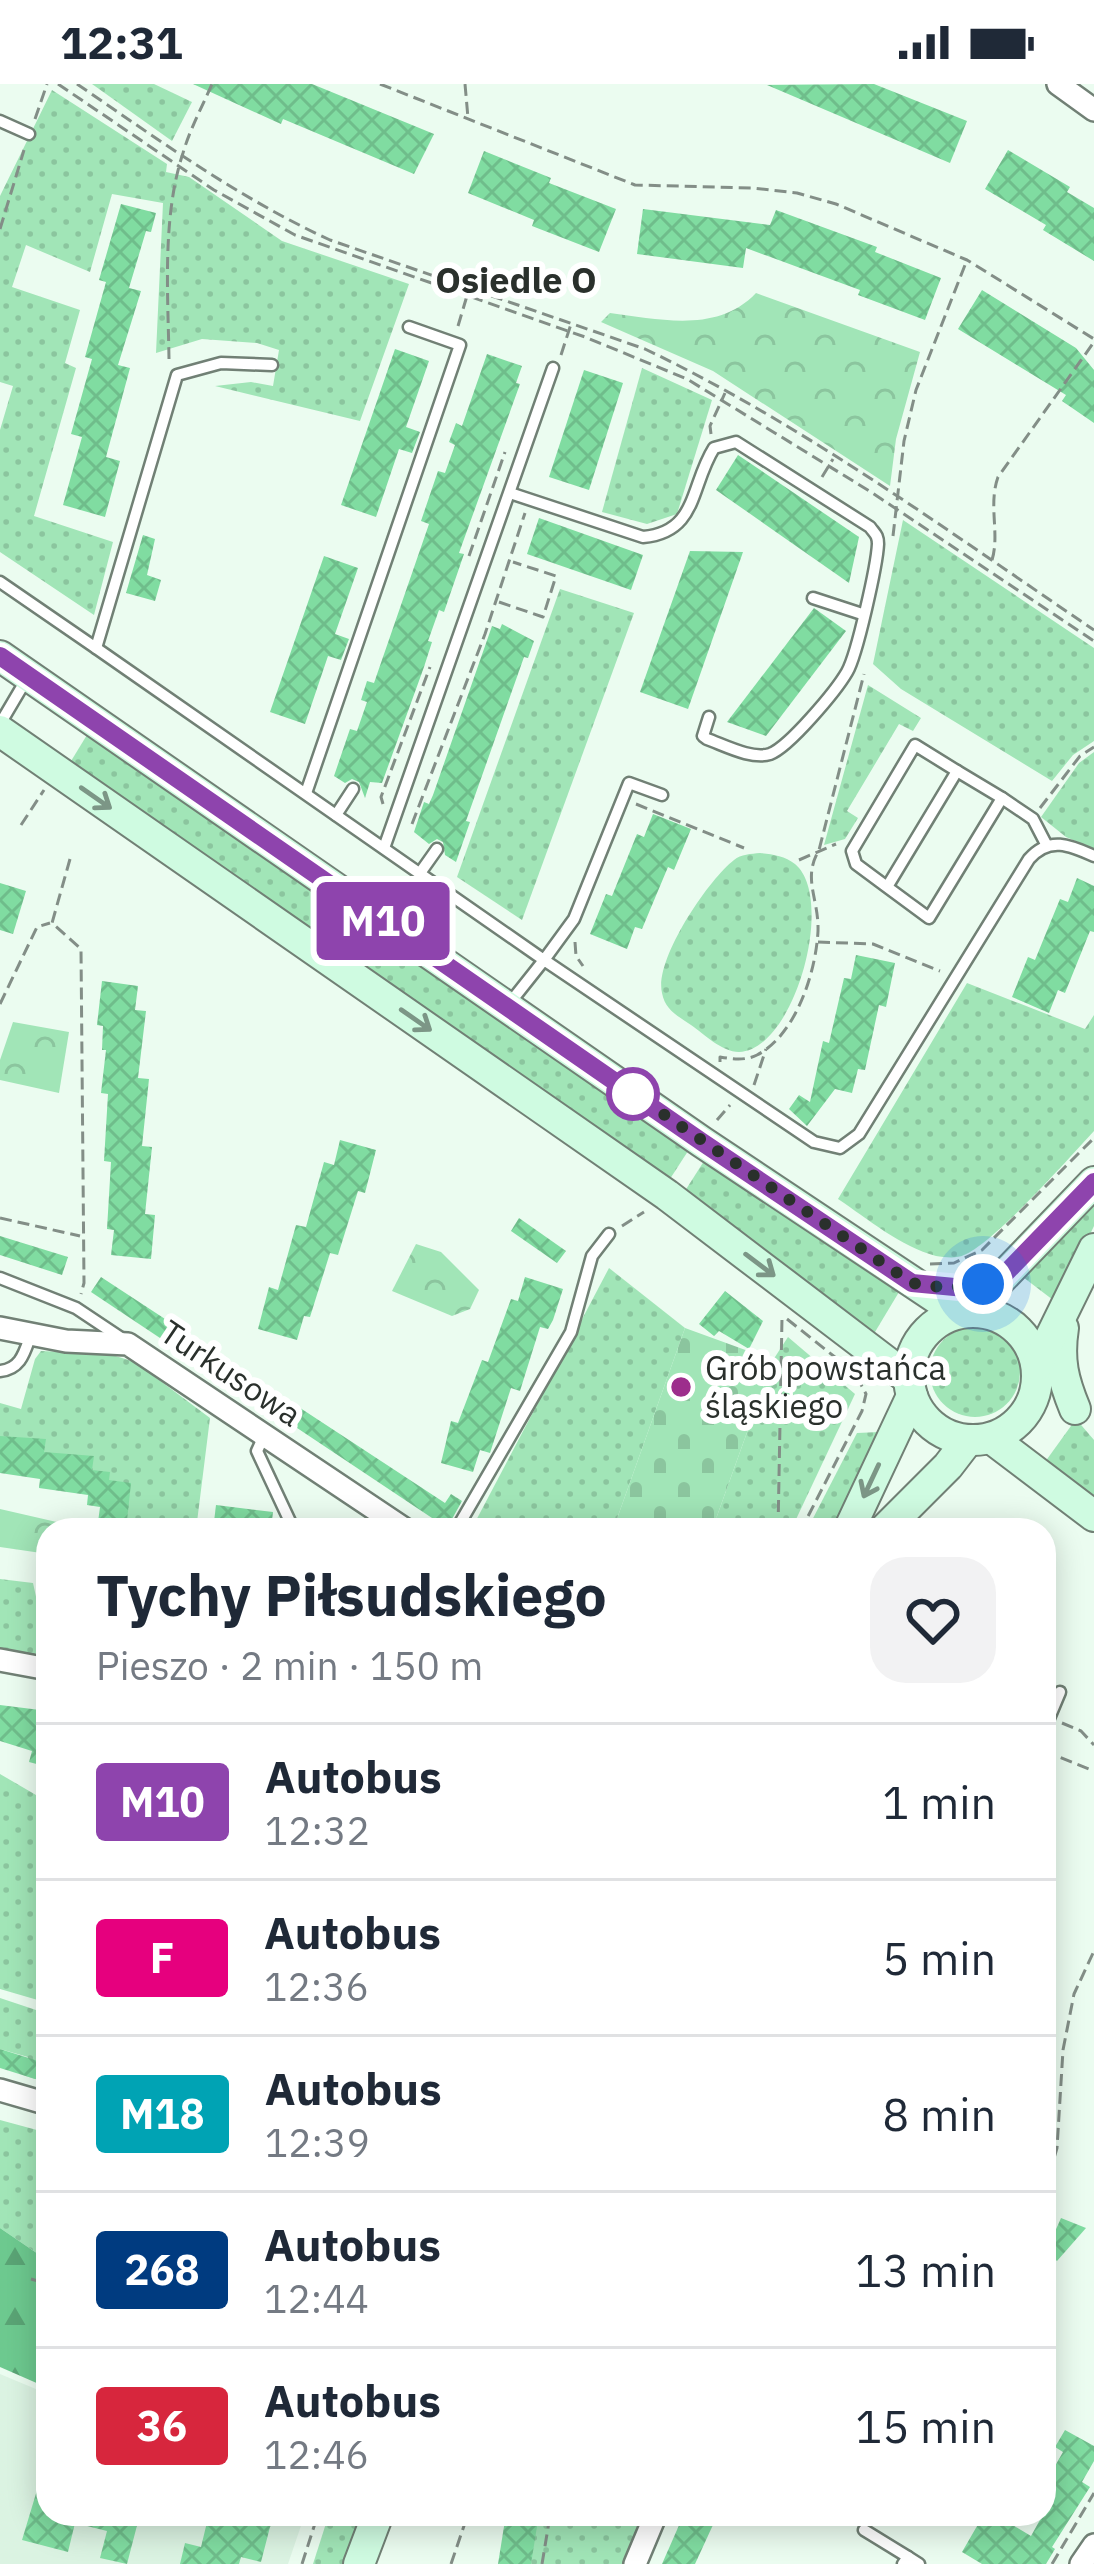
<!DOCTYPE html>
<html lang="pl">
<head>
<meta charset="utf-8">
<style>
	body { margin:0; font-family:"IBM Plex Sans",sans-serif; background:#f2f2f3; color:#1f2937; height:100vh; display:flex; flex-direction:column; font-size:45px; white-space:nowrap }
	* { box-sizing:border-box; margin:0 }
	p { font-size:39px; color:#747a83 }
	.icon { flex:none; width:66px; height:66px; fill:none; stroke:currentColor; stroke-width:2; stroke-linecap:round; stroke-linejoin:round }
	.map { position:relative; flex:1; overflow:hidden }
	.panel { position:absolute; left:36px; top:1434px; width:1020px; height:1008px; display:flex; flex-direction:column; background:#fff; border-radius:36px; box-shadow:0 6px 30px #0003 }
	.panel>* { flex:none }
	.badge { padding:0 24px; border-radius:9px; font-size:42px; line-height:78px }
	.you { position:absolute; width:60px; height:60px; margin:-30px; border:9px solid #fff; border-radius:50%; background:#1a73e8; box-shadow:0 0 0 18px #1a73e833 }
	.map>.badge { position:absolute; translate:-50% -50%; box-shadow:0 0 0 6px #fff }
	.round { display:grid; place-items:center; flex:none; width:126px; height:126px; border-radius:36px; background:#f2f2f3 }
	.head { display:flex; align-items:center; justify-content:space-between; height:204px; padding:0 60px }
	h1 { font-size:57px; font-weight:700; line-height:90px }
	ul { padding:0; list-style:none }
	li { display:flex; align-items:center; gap:36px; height:156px; padding:0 60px; border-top:3px solid #e0e1e3 }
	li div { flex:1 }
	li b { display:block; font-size:45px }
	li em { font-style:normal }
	li .badge { min-width:132px; font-weight:700; text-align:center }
	.status { display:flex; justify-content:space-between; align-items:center; height:84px; padding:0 60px; background:#fff; direction:ltr }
	.status svg { height:33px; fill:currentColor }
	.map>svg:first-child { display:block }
</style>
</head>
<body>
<div class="status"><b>12:31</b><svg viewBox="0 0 49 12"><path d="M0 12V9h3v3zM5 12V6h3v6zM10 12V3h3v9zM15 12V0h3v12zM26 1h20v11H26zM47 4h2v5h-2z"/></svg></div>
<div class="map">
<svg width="1094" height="2480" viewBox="0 0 1094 2480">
	<defs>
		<pattern id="grass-dots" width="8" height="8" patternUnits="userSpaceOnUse" patternTransform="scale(3)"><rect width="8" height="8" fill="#a1e5b7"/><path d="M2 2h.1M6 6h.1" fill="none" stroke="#8bc59e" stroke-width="1.8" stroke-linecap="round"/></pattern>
		<pattern id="forest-firs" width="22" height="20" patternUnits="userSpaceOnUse" patternTransform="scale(3)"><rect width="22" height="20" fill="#6dc98f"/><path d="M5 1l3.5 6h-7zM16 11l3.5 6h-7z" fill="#5aa475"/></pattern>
		<pattern id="cemetery-stones" width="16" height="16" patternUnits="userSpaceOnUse" patternTransform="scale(3)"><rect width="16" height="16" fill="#a1e5b7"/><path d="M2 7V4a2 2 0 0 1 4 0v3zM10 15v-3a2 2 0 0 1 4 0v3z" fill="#8bc59e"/></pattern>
		<pattern id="park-crowns" width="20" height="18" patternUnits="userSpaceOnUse" patternTransform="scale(3)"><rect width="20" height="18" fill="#a1e5b7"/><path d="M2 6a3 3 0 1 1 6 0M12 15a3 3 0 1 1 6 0" fill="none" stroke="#8bc59e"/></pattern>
		<pattern id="building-cross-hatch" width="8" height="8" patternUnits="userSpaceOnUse" patternTransform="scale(3)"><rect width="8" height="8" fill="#80dca1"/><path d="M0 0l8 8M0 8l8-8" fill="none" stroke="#6fbd8b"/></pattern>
	</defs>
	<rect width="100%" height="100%" fill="#ebfcf0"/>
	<polygon fill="#dbf3e2" points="0,2290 43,2308 48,2296 48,2430 305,2430 288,2480 0,2480"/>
	<g fill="url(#grass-dots)">
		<polygon points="92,0 154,0 192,18 172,57"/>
		<polygon points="52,6 167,80 166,88 189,93 282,157 409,200 360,337 215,302 251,298 273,302 279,266 257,259 202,255 156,269 163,119 112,110 90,188 26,161 12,203 80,226 65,279 76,284 34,432 113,458 94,531 0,468 0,346 13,302 0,298 0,112"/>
		<polygon points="642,284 712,316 677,430 647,440 602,428"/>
		<polygon points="903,436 1094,564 1094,657 1073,671 1052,697 901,605 873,580"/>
		<polygon points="560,505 634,529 522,836 457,793"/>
		<polygon points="868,601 921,634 913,647 899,640 847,727 858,734 845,755 824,761"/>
		<polygon points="90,646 690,1064 668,1098 68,682"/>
		<polygon points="1094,668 1094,765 1066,753 1041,733 1079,679"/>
		<path d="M760,769C772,770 785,772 795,780C836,814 795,966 739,968C722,968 704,950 691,941C678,932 665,926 662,909C654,876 708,796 734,776C741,770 751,770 760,769Z"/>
		<path d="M967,899L1085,945L1094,931V1047C1069,1074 993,1160 964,1171C956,1175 944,1173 936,1172C901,1163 868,1135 838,1115Z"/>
		<polygon points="706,1074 902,1203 872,1253 683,1110"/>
		<polygon points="1094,1108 1094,1142 1057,1219 1015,1187"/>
		<polygon points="609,1184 685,1244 613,1446 471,1446"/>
		<circle cx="975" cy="1288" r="45"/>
		<polygon points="788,1253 855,1310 791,1446 712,1446 773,1276"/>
		<polygon points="41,1267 109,1270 135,1278 210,1334 196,1446 118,1446 109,1409 0,1354 0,1319 21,1325 35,1275"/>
		<polygon points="1076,1335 1094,1356 1094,1415 1045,1378"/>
		<polygon points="879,1348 831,1446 807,1446 857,1349"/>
		<polygon points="0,1495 33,1499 44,1549 37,1569 26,1574 0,1569"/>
		<polygon points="0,1690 48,1718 48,1919 0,1905"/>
		<polygon points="0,1914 48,1930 48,1980 40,1978 35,1995 23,1991 28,1973 0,1965"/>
		<polygon points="0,2036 48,2049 48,2185 44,2174 0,2144"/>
		<polygon points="329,2430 362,2430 343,2480 313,2480"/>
		<polygon points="533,2430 650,2430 628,2480 531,2480"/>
	</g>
	<polygon fill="url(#forest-firs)" points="0,2144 44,2174 48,2184 48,2304 0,2283"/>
	<polygon fill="url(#cemetery-stones)" points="685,1244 773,1276 712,1446 613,1446"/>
	<g fill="url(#park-crowns)">
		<path d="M756,209L920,268L896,355L890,402L713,287L601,238L610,229C659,235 717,250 756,209Z"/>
		<polygon points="13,938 69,948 59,1009 0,996 0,976"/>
		<polygon points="416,1160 441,1168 479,1206 470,1225 452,1232 392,1207"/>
		<polygon points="0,1425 61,1439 62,1446 48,1446 48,1470 0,1463"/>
	</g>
	<g fill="url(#building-cross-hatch)">
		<polygon points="193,0 312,0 434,50 414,90 283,35 281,40"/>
		<polygon points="874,0 967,37 950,79 767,1"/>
		<polygon points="1008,66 1070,103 1067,108 1094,124 1094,177 1043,146 1046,141 985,105"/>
		<polygon points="484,67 551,94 549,99 616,125 599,168 532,142 534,136 468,109"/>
		<polygon points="121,120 156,129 151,148 146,147 129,204 141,207 118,281 130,284 106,373 120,377 105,433 63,421 82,353 71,350 92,275 85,273 106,198 99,196"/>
		<polygon points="643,125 770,141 776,126 877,163 875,168 941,194 925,236 858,211 860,206 746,164 743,184 637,170"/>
		<polygon points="982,206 1076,264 1094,286 1094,339 1062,317 1066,311 958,245"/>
		<polygon points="395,265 429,277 406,343 420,348 412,369 399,365 376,433 341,421"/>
		<polygon points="487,270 522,282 516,299 520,300 459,469 464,470 444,528 439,526 428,557 432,558 424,583 382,699 370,698 365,714 359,698 352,695 345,699 334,692 350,645 357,647 367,618 361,616 367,597 374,599 429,440 421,437 438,387 445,389 455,361 449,358 456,339 462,342"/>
		<polygon points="584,286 623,299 589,406 549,393"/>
		<polygon points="738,371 859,453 849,499 716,406"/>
		<polygon points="539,434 643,471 631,506 527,470"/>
		<polygon points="143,451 155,455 147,491 161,496 155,517 126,509"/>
		<polygon points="690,467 743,468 688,625 640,608"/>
		<polygon points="324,472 358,484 335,550 349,555 341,576 328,572 305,640 270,628"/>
		<polygon points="814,524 846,547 766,652 727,638"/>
		<polygon points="502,540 534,557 528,574 524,573 466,737 470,738 456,778 445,771 443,758 437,755 429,760 414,748 424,718 429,720 433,711 492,542 500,545"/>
		<polygon points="653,730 691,745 674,786 668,783 642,845 635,843 627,865 590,850 606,810 612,812 637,750 644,753"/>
		<polygon points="1077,794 1094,802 1094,848 1090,847 1065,909 1058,906 1049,929 1012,913 1028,873 1035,876 1060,815 1068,818"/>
		<polygon points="0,799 26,807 13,850 0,846"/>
		<polygon points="856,871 895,879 886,923 879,921 865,986 858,985 852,1009 835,1005 807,1042 789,1025 799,1011 810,1018 823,957 829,959 844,894 851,895"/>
		<polygon points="102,897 138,902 135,926 146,927 138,994 149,995 142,1062 152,1063 145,1130 155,1131 151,1175 111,1171 114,1146 107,1145 111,1078 104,1077 108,1010 101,1009 106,966 102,966 103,942 97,941"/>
		<polygon points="340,1056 376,1066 365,1109 358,1107 338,1171 330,1169 310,1233 304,1232 297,1256 258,1245 269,1203 278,1206 296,1141 306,1143 324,1078 334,1081"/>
		<polygon points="519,1134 566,1167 557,1179 511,1147"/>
		<polygon points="0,1152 68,1173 62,1191 0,1171"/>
		<polygon points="101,1193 191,1252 181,1268 91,1208"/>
		<polygon points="525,1193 563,1205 553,1236 548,1245 540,1243 520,1307 511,1304 490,1369 480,1366 473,1388 441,1379 451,1337 458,1339 482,1276 488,1278 511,1215 518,1217"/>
		<polygon points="725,1207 763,1237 749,1265 719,1247 714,1252 699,1240"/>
		<polygon points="256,1295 445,1419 451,1410 462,1417 447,1444 246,1310"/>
		<polygon points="0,1352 46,1355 44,1368 94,1372 92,1386 110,1388 109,1396 131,1399 126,1446 97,1446 100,1423 87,1421 88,1411 39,1404 40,1395 0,1389"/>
		<polygon points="216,1421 273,1428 271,1446 213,1446"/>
		<polygon points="0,1621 48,1627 48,1683 29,1678 32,1667 0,1657"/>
		<polygon points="0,1965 48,1980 48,1999 0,1984"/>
		<polygon points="1061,2134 1086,2144 1057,2177 1046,2168"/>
		<polygon points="1065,2346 1094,2362 1094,2377 1082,2398 1090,2403 1052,2463 1055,2465 1046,2480 982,2480 962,2468 984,2430 994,2430 1031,2452 1051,2416 1044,2412 1044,2401 1063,2368 1055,2363"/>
		<polygon points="44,2383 48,2384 48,2430 140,2430 127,2480 100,2474 107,2447 75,2439 68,2468 22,2456"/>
		<polygon points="209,2430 279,2430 270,2443 261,2478 241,2473 239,2480 180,2480 185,2459 201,2463"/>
		<polygon points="506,2430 539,2430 531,2480 498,2480"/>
		<polygon points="684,2430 718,2430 695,2480 662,2480"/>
	</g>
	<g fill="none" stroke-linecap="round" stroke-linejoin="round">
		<defs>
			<g id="lane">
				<polyline points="0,37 29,50"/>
				<path d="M510,409L643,453C698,448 690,402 714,364L736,358L870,443C875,450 878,451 878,460C877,481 857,571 847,588C836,607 789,663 770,670C752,676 724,661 707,655L703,652L709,633"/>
				<polyline points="0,498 96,564 177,291 221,279 272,281"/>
				<polyline points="813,514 862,530"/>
				<polyline points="96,564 544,876 574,835 629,699 662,711"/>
				<polyline points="0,640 26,596"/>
				<polyline points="957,687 1002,714"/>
				<polyline points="306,709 460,261 409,243"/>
				<polyline points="336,731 353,705"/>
				<polyline points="384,764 553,284"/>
				<polyline points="420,789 437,765"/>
				<polyline points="887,803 856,780 852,767 915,661 957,687 887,803 929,834 1002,714 1033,735 1046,760"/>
				<path d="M509,920L544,876L814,1058L840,1064L859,1050L1029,775C1049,752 1070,761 1094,772"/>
				<polyline points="0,1194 76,1224 121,1254"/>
				<path d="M0,1287C20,1285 24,1270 30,1253"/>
				<polyline points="264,1352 257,1367 294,1446"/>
				<polyline points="456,1446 571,1248 592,1172 609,1150"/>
				<polyline points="1044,1646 1060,1608"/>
				<polyline points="864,2446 908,2473"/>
				<polyline points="903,2480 908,2473 919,2480"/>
			</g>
			<g id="street">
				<polyline points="1058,0 1094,26"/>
				<polyline points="0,1244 66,1257 128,1260 406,1446"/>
				<polyline points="0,1576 48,1585"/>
				<polyline points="0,2006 48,2020"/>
				<polyline points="635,2480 656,2430"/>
				<polyline points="1081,2480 1094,2461"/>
			</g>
			<g id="secondary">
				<polyline points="0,572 702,1058 959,1229"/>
				<polyline points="0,647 667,1111 909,1295"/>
				<polyline points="970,1227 1094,1098"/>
				<circle cx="973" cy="1292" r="64"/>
				<path d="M1063,1244C1058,1276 1063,1296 1075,1325"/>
				<polyline points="1037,1281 1094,1165"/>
				<polyline points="991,1354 1094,1432"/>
				<polyline points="849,1446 912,1312"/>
				<polyline points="884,1446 948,1382 968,1356"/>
				<polyline points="359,2480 378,2430"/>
			</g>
		</defs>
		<use href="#lane" stroke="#718075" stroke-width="15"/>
		<use href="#street" stroke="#718075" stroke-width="26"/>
		<use href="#secondary" stroke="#718075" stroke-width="34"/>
		<g stroke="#838e87" stroke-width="3" stroke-dasharray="12 6" stroke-linecap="butt">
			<polyline points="58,0 214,106 295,151 585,253 687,295 871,408 1094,557"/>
			<path d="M77,0C160,57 239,114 330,156L645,265C804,341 949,448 1094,546"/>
			<polyline points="380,0 635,101 752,104 797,109 836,120 967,176 1094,255"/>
			<polyline points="465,0 468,34"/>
			<polyline points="35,35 47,0"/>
			<polyline points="0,145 24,66"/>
			<polyline points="458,242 469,205"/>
			<polyline points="561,271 571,240"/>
			<path d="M169,275C168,209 162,133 183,69C190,45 202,23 212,0"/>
			<polyline points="711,350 710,342 725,309"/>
			<polyline points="822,393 833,375"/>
			<polyline points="893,452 904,357 916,306 967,176"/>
			<polyline points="469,472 505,368"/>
			<path d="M992,476C1000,450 988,421 998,393L1094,258"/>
			<polyline points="499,518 543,533 556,492 513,478"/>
			<polyline points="383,720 381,713 430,583"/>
			<polyline points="636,720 744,764"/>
			<polyline points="1040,724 1080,672 1094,663"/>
			<polyline points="412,740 485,550 525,429"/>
			<polyline points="21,741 44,706"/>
			<polyline points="70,775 52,839 81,865 84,1199 81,1210"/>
			<polyline points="799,776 836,760"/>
			<polyline points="575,858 576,872 583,882"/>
			<polyline points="818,858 873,860 940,887"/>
			<polyline points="0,920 37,843 50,839"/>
			<path d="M720,978V973C732,975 745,977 757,971C796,951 816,888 818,847C819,814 802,795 819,766L864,590"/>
			<polyline points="754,1001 766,965"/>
			<polyline points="717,1036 730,1021"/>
			<polyline points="0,1134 80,1152"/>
			<polyline points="622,1142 644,1128"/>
			<polyline points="930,1180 954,1179 982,1166 1094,1054"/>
			<polyline points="787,1235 855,1289 866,1310 862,1327 801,1446"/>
			<polyline points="778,1446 782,1234"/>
			<polyline points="1062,1639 1081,1647 1094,1661"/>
			<polyline points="1044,1667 1094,1687"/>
			<polyline points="1044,2108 1057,2064 1063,1966 1074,1910 1094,1867"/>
			<polyline points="31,2195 48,2200"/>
			<polyline points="302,2480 318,2430"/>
			<polyline points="451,2480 468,2430"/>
			<polyline points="542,2480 549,2438 543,2430"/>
			<polyline points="1052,2480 1094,2409"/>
		</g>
		<use href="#lane" stroke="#fff" stroke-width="10"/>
		<use href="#street" stroke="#fff" stroke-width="21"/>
		<use href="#secondary" stroke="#cffbe1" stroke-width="30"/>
	</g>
	<defs><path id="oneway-shaft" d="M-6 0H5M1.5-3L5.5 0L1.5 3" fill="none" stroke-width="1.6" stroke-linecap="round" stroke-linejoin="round" transform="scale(3)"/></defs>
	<g stroke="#7c9686">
		<use href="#oneway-shaft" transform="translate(96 714) rotate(35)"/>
		<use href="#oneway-shaft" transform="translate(416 936) rotate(35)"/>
		<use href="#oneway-shaft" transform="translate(760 1181) rotate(37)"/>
		<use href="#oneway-shaft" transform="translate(871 1397) rotate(115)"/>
	</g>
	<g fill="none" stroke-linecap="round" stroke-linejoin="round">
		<defs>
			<polyline id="line" points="0,572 702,1058 912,1199 965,1204 1000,1195 1094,1098"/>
		</defs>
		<use href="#line" stroke="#fff" stroke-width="27"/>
		<use href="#line" stroke="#8e44ad" stroke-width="18"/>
		<polyline stroke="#2a302c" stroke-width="12" stroke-dasharray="0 21.6" points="633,1010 622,1002 912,1199 947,1204 983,1200"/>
	</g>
	<circle fill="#fff" stroke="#8e44ad" stroke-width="6" cx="633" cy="1010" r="24"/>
	<circle fill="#9d2e8c" stroke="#fff" stroke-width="4.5" cx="681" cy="1303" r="12"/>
	<g text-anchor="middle" stroke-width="12" stroke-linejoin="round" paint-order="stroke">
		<g font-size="33" fill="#2a302c" stroke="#fff" text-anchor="start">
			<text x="705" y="1296">Grób powstańca<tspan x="705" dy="38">śląskiego</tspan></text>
		</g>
		<g font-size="33" fill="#2a302c" stroke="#fff">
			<text transform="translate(231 1289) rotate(34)" y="12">Turkusowa</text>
		</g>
		<g font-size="36" font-weight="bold" fill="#2a302c" stroke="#fff">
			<text x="516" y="209">Osiedle O</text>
		</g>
	</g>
</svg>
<div class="you" style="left:983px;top:1200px"></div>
<b class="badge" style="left:383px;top:837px;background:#8e44ad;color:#fff">M10</b>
<section class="panel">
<div class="head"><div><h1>Tychy Piłsudskiego</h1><p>Pieszo · 2 min · 150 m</p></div><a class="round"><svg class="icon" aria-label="heart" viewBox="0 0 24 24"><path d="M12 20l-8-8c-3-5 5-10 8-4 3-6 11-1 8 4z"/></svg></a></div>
<ul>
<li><span class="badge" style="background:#8e44ad;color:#fff">M10</span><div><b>Autobus</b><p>12:32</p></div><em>1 min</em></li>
<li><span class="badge" style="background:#e6007e;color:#fff">F</span><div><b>Autobus</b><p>12:36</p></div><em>5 min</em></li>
<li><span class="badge" style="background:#00a3b4;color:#fff">M18</span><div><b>Autobus</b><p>12:39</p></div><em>8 min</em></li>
<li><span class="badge" style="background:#003b80;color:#fff">268</span><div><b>Autobus</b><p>12:44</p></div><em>13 min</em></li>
<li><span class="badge" style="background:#d7263d;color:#fff">36</span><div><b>Autobus</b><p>12:46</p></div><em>15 min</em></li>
</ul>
</section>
</div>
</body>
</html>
